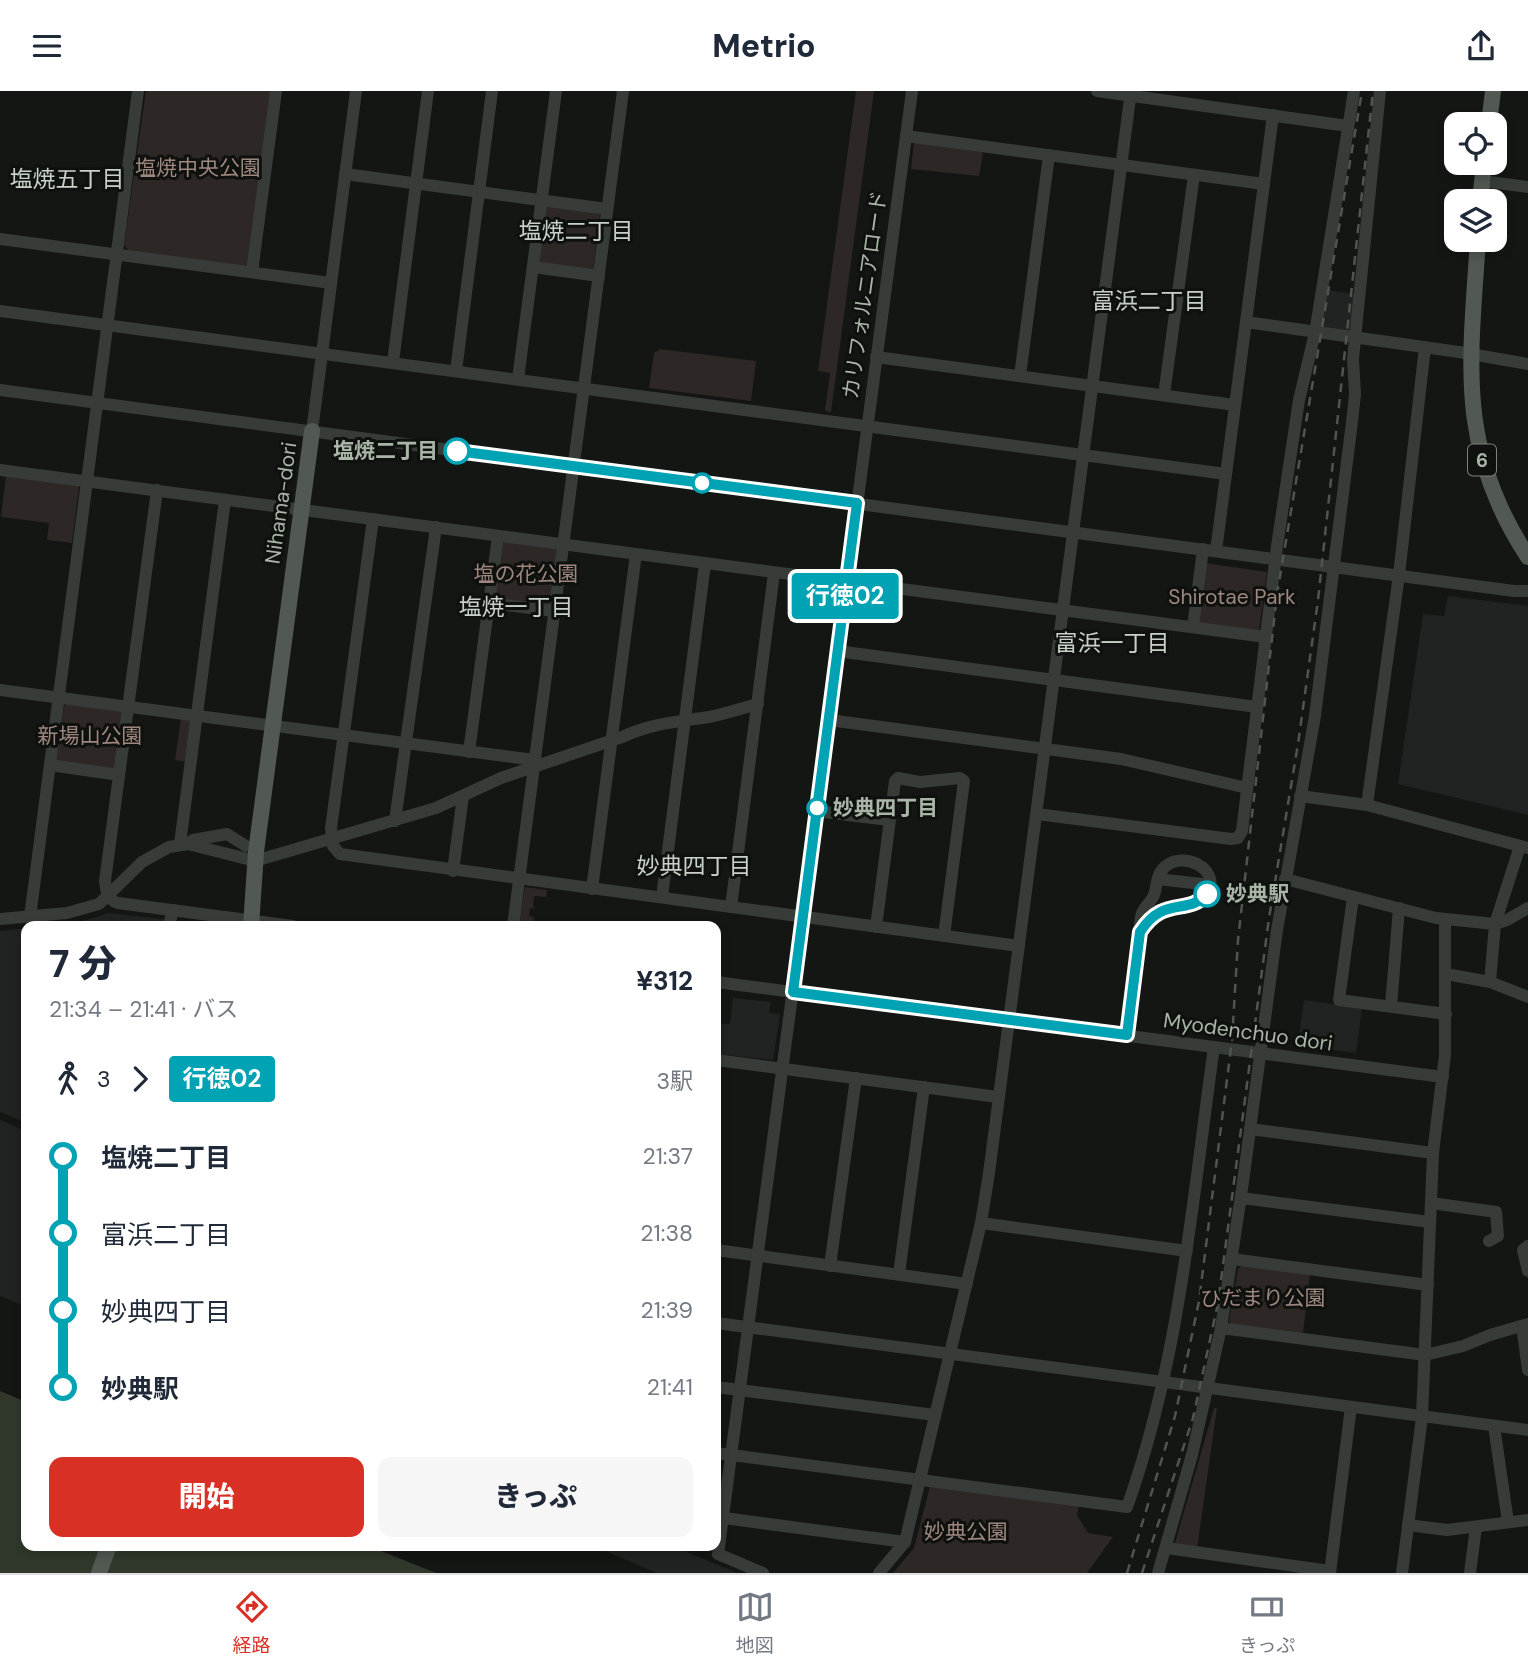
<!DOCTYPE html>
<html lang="ja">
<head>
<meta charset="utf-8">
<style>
	body { margin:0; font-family:"DM Sans","Noto Sans JP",sans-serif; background:#f6f6f7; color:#1f2937; height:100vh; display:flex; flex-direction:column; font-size:26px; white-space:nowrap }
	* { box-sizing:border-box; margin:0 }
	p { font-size:23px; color:#747a83 }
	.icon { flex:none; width:38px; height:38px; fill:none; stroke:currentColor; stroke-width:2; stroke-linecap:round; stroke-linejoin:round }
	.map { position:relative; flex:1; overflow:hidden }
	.sheet { position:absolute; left:21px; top:830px; width:700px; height:630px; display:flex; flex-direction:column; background:#fff; border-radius:14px; box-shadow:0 4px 10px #0003 }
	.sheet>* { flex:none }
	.badge { padding:0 14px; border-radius:5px; font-size:24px; line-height:46px }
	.buttons { position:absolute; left:1444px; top:21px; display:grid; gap:14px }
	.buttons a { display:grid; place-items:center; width:63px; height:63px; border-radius:14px; background:#fff; box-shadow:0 4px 10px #0003; font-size:35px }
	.map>.badge { position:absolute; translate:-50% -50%; box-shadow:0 0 0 4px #fff }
	.legs { display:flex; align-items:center; gap:10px; height:77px; padding:0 28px; font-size:23px }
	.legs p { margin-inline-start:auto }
	.head { display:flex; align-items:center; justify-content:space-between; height:119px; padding:0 28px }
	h1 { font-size:38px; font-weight:800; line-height:52px }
	.button { display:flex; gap:14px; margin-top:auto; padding:14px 28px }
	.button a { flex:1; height:80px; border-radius:14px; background:#d93025; color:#fff; font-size:28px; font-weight:800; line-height:80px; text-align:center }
	.button a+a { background:#f6f6f7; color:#1f2937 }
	ul { padding:0 28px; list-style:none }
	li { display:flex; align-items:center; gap:24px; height:77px; font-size:26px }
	li i { display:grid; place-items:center; width:10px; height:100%; margin:0 9px; background:currentColor }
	li i::after { content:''; width:18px; height:18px; margin:-9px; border:5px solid; border-radius:50%; background:#fff }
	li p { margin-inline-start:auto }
	li:first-child i { background:linear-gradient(#0000 50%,currentColor 0) }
	li:last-child i { background:linear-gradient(currentColor 50%,#0000 0) }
	header { display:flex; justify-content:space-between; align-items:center; height:91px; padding:0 28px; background:#fff; font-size:32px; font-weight:800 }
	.tabs { display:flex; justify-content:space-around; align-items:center; height:98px; border-top:2px solid #e0e1e3; background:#fff; font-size:19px; color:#747a83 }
	.tabs a { display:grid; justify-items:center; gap:4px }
	.tabs .selected { color:#d93025 }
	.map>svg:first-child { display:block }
</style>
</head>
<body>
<header><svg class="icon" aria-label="menu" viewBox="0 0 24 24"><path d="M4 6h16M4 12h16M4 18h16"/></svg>Metrio<svg class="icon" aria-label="share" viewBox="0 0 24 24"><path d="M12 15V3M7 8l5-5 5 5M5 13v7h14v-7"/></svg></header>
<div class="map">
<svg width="1528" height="1482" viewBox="0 0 1528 1482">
	<rect width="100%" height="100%" fill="#141614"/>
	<g fill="#202321">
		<polygon points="1326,199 1356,203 1352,241 1321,237"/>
		<polygon points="1448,505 1528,515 1528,724 1398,693 1423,523 1444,525"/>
		<polygon points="108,822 163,828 166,831 164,835 53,835 77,832"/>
		<polygon points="26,837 26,1032 0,1021 0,840"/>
		<polygon points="733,907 771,911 769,922 780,923 773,969 716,963 716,932 730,933"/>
		<polygon points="1304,909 1362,917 1356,962 1298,954"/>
		<polygon points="0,1029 26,1040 26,1216 0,1205"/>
		<polygon points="591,1454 670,1454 737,1482 657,1482"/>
	</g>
	<g fill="#2d2725">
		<polygon points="146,0 271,0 249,173 245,176 129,160 124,154"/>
		<polygon points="856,0 874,0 831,321 825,320 830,282 818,280"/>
		<polygon points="914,51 981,61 983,63 979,85 911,78"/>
		<polygon points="549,115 597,121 600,124 593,179 538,171 546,118"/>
		<polygon points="660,258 756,270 751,310 649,297 654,262"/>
		<polygon points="6,384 76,392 79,396 72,452 47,449 49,432 1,426"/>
		<polygon points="506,450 554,456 558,461 551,515 494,507 501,454"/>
		<polygon points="1204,472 1267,481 1259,540 1199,533"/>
		<polygon points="69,612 120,619 123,622 117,677 112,680 60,673 56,668 64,615"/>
		<polygon points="181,627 191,628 187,671 175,669"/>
		<polygon points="525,796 547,799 546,806 534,805 533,815 535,818 530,817 529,825 534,826 533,835 518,835"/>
		<polygon points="1242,1174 1310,1183 1303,1242 1232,1233 1229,1230 1238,1178"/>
		<polygon points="1214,1317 1217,1317 1197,1458 1178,1456 1175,1452"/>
		<polygon points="930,1395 1079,1414 1077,1424 1088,1442 1113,1446 1087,1482 893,1482 914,1457"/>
	</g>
	<polygon fill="#30382b" points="0,1300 26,1311 26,1454 366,1454 436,1482 0,1482"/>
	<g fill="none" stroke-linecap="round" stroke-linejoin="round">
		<g stroke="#373c38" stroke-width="12">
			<polyline points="1097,0 1348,35"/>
			<polyline points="906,45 1264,93"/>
			<polyline points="345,83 607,118"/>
			<polyline points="1482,90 1528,96"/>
			<polyline points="0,148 331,192"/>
			<polyline points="533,176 599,185"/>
			<polyline points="252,181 276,0"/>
			<polyline points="0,220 1226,383"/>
			<polyline points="1246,231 1459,261 1528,273"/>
			<polyline points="876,266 1235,314"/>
			<polyline points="393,271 428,0"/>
			<polyline points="456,280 492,0"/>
			<polyline points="1020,285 1049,64"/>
			<polyline points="518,288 556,0"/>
			<polyline points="0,299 1514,500 1528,500"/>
			<polyline points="1164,304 1194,84"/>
			<polyline points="312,340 356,0"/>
			<polyline points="0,379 1266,546"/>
			<path d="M157,399L105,790C106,800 107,809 118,812L293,835"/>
			<polyline points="373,428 331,737 333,755 340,763 1019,855"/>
			<polyline points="1216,460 1273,24"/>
			<polyline points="490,512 554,520"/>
			<polyline points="1193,536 1203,458"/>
			<polyline points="837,560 1257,616"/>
			<polyline points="0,599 535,669"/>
			<polyline points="829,629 1121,668 1247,697"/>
			<polyline points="469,661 498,445"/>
			<polyline points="50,674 119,684"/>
			<polyline points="1300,705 1367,714 1528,757"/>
			<polyline points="1367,714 1399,484 1425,256"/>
			<polyline points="816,720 889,729"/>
			<polyline points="1037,723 1231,748 1238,747 1242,740 1277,455 1299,309 1315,242 1354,0"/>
			<polyline points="395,730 436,436"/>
			<polyline points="180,753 225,409"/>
			<polyline points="188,753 193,749 227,743 246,755"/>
			<polyline points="453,780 463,705"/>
			<polyline points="1158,788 1210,794"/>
			<polyline points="1285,788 1436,827 1495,833 1507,829 1528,817"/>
			<polyline points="592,798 636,463"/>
			<polyline points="662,806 705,473"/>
			<polyline points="1353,806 1339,909 1446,923"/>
			<polyline points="731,816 774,482"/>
			<polyline points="30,826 138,0"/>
			<path d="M0,828L67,822L99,813L142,771L169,756L188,753L255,770L436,717L501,687L622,646C652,632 677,631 709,626C725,623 742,617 758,613"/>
			<polyline points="168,835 174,819"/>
			<polyline points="513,835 623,0"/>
			<polyline points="876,836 895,690 898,687 920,691 960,687 964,690 944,845"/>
			<polyline points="1446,883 1490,891 1528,906"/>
			<polyline points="716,891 1443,986"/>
			<polyline points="1490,891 1495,833 1520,755"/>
			<polyline points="1391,915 1399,817"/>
			<path d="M1127,944C1131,914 1135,884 1138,854C1140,844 1139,831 1142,822C1145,815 1151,811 1154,804C1157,796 1156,785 1162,779C1179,757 1223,777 1207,803C1198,818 1181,813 1168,817C1155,821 1147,830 1140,841"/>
			<polyline points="716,969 998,1006"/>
			<polyline points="1250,1038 1433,1062"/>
			<polyline points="1241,1107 1430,1131"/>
			<polyline points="1431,1112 1496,1121 1498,1145 1489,1150"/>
			<polyline points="981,1132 1187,1160"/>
			<polyline points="1528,1155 1523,1159 1528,1180"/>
			<polyline points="716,1159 967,1193"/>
			<polyline points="1232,1168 1428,1194"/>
			<polyline points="830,1175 856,987"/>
			<polyline points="899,1183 924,996"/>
			<polyline points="716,1232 1528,1339"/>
			<polyline points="1522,1235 1528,1279"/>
			<polyline points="1221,1237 1425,1264 1463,1255 1490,1244 1528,1233"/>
			<polyline points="716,1296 935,1324"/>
			<polyline points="1494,1335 1508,1431"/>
			<path d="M716,1362L1127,1416C1180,1268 1192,1111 1214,956"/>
			<polyline points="716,1426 905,1451"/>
			<polyline points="1408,1434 1447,1439 1528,1429"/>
			<polyline points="1167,1457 1330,1480"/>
			<polyline points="763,1482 718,1463 912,0"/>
			<polyline points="879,1482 905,1451 981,1132 989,1082 1131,0"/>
			<polyline points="1158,1482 1192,1364 1221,1237 1242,1098 1277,839 1315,625 1352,331 1355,303 1353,268 1380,0"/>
			<polyline points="1330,1482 1351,1316"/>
			<polyline points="1402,1482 1422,1326 1433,1062 1445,964 1445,828"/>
			<polyline points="1470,1482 1476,1436"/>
		</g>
		<g stroke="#525952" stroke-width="16">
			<polyline points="1489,33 1493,0"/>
			<polyline points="1480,110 1484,72"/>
			<path d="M1478,149C1470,271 1456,357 1528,466"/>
			<polyline points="251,835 256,761 312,340"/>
			<polyline points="99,1482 109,1454"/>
		</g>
		<g stroke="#4f554f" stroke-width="2.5" stroke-dasharray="9 7" stroke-linecap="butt">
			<polyline points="1127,1482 1175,1325 1199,1210 1232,949 1238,849 1277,503 1362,0"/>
			<polyline points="1142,1482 1193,1327 1218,1212 1269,827 1298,653 1318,509 1373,0"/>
		</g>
	</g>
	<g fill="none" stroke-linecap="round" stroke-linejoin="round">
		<defs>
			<path id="line-1" d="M457,360L857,412L793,901L1127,944L1140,841C1164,804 1187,825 1207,803"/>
		</defs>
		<use href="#line-1" stroke="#fff" stroke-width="16"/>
		<use href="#line-1" stroke="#00a3b4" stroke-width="10"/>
	</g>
	<g fill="#fff" stroke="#00a3b4" stroke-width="3.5">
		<circle cx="457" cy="360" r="12"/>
		<circle cx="702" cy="392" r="9"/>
		<circle cx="817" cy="717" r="9"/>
		<circle cx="1207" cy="803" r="12"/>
	</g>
	<g text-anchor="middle" stroke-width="6" stroke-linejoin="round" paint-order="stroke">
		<rect fill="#0f110f" stroke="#7b8479" stroke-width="2" x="1468" y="353.5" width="28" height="31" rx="5"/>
		<g font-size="19" font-weight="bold" fill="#a9b5a7">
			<text x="1482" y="376">6</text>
		</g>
		<g font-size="21" fill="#9e877f" stroke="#0f110f">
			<text x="198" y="84">塩焼中央公園</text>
			<text x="526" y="490">塩の花公園</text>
			<text x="1232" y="513">Shirotae Park</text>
			<text x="90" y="652">新場山公園</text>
			<text x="1263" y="1214">ひだまり公園</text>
			<text x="966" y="1448">妙典公園</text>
		</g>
		<g font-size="21" fill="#a9b5a7" stroke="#0f110f">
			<text transform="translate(865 204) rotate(-82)" y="7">カリフォルニアロード</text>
			<text transform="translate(281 412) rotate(-82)" y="7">Nihama-dori</text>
			<text transform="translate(1248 941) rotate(8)" y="7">Myodenchuo dori</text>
		</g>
		<g font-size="21" font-weight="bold" fill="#a9b5a7" stroke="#0f110f" text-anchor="start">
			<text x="438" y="367" text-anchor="end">塩焼二丁目</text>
			<text x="833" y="724">妙典四丁目</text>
			<text x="1226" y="810">妙典駅</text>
		</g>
		<g font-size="23" fill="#c8d1c8" stroke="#0f110f">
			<text x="67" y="96">塩焼五丁目</text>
			<text x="576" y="148">塩焼二丁目</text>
			<text x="1149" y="218">富浜二丁目</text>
			<text x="516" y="524">塩焼一丁目</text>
			<text x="1112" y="560">富浜一丁目</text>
			<text x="694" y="783">妙典四丁目</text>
		</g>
	</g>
</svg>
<div class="buttons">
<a><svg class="icon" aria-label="locate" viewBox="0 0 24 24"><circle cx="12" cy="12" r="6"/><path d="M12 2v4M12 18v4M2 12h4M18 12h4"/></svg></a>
<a><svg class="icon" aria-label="layers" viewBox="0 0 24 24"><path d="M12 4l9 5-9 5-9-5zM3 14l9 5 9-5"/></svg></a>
</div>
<b class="badge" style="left:845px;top:505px;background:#00a3b4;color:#fff">行徳02</b>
<section class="sheet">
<div class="head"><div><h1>7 分</h1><p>21:34 – 21:41 · バス</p></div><b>¥312</b></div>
<div class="legs"><svg class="icon" aria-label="walk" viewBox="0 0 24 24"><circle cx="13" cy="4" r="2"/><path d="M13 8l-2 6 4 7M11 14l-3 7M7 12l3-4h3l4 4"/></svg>3<svg class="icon" aria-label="forward" viewBox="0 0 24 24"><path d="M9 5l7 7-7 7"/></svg><b class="badge" style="background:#00a3b4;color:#fff">行徳02</b><p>3駅</p></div>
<ul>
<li><i style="color:#00a3b4"></i><b>塩焼二丁目</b><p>21:37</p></li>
<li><i style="color:#00a3b4"></i><span>富浜二丁目</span><p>21:38</p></li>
<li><i style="color:#00a3b4"></i><span>妙典四丁目</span><p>21:39</p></li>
<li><i style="color:#00a3b4"></i><b>妙典駅</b><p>21:41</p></li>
</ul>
<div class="button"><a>開始</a><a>きっぷ</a></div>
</section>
</div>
<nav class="tabs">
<a class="selected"><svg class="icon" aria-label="directions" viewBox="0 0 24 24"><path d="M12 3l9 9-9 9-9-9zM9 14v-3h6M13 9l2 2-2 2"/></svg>経路</a>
<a><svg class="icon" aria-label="map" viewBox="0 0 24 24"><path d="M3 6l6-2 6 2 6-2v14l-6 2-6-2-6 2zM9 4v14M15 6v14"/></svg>地図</a>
<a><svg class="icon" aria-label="tickets" viewBox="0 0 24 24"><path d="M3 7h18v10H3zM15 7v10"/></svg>きっぷ</a>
</nav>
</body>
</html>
